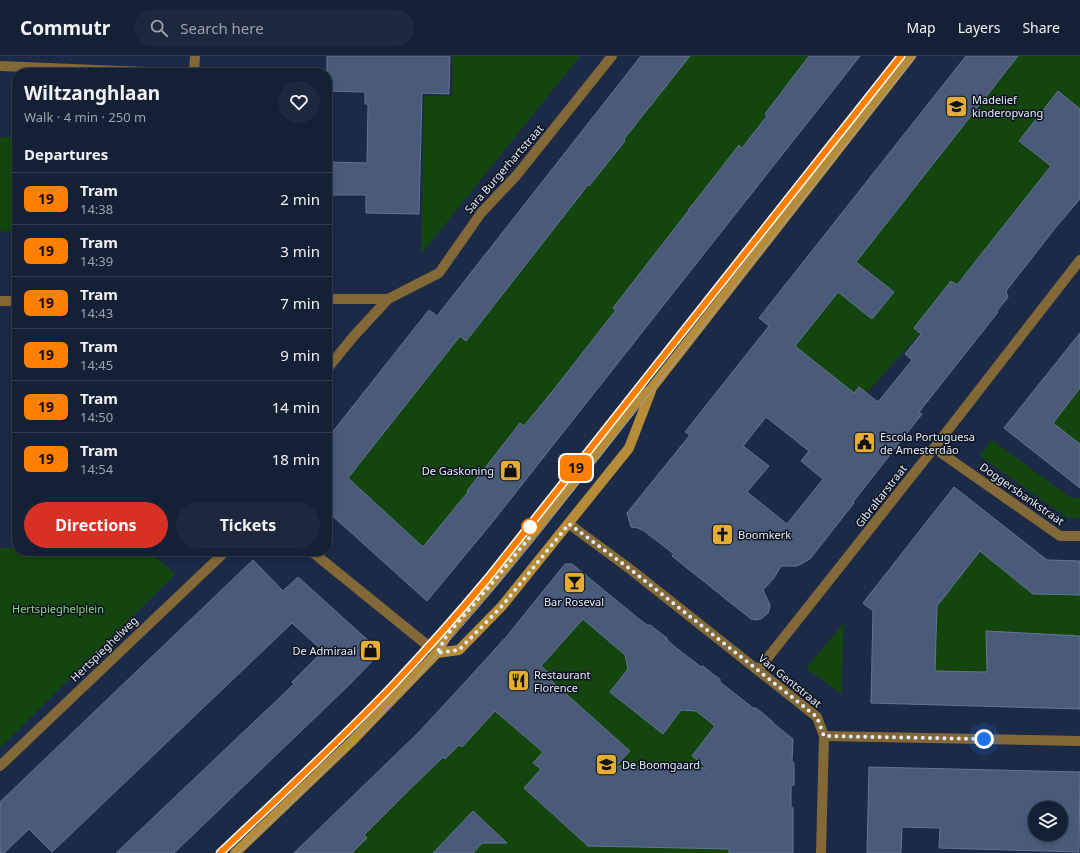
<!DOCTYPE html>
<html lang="en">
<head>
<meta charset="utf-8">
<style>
	body { margin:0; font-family:"Noto Sans",sans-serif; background:#1d283c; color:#f1f3f6; height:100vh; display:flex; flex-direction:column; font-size:15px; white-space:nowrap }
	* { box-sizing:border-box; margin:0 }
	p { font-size:13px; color:#9da3ac }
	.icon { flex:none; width:22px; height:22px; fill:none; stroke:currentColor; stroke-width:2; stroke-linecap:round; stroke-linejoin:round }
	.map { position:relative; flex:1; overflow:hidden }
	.details { position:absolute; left:12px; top:12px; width:320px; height:488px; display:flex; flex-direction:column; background:#142034; border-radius:16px; box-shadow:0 2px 6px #0003,0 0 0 1px #333e4f }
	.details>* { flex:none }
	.badge { padding:0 8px; border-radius:6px; font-size:14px; line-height:26px }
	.tools { position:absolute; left:1028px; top:745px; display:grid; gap:8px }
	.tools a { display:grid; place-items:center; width:40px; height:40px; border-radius:50%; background:#142034; box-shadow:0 2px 6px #0003,0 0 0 1px #333e4f; font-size:20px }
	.you { position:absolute; width:20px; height:20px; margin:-10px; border:3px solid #fff; border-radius:50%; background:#1a73e8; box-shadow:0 0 0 6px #1a73e833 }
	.map>.badge { position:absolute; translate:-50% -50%; box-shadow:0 0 0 2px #fff }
	h2 { padding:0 12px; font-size:15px; line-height:36px }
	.round { display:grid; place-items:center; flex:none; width:42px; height:42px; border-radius:21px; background:#1d283c }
	.overview { display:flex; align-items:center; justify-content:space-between; height:68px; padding:0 12px }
	h1 { font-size:19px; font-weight:700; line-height:30px }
	.action { display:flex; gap:8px; margin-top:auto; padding:8px 12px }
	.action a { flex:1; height:46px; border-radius:24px; background:#d93025; color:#fff; font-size:16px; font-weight:700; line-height:46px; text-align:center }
	.action a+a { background:#1d283c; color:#f1f3f6 }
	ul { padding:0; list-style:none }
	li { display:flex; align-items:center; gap:12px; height:52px; padding:0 12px; border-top:1px solid #333e4f }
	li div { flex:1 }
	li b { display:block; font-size:15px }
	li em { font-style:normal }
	li .badge { min-width:44px; font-weight:700; text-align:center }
	header { display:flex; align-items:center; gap:24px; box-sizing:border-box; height:56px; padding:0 20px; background:#142034; border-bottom:1px solid #333e4f }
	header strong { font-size:19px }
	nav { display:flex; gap:22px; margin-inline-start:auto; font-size:14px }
	.search { width:280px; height:36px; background:#1d283c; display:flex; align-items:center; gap:10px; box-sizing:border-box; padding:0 14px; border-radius:22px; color:#9da3ac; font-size:15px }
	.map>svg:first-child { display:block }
</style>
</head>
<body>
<header>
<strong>Commutr</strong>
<div class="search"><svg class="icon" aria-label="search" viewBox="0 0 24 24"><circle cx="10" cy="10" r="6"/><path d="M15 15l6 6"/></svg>Search here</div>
<nav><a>Map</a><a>Layers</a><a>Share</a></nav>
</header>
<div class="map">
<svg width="1080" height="797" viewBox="0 0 1080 797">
	<rect width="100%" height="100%" fill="#1b2a46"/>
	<g fill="#15450f">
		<polygon points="452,0 580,0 421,198 424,40 452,39"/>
		<polygon points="669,0 813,0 418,508 331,428"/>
		<polygon points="999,0 1080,0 1080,96 851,355 773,290"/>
		<polygon points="0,81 17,81 17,176 0,175"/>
		<polygon points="1080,313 1080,394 1042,362"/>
		<polygon points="992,384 1071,442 1080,442 1080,462 1067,462 980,400"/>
		<polygon points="949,467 1080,531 1080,629 893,626"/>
		<polygon points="0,492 17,492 17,495 149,495 175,518 0,692"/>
		<polygon points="582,537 779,693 781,797 313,797"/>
		<polygon points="844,567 841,638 806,612"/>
	</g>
	<g fill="#4a5b7a" stroke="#637596" fill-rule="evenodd">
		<polygon points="327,0 450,0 449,38 422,37 419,158 366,157 366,139 327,139 327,106 367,107 368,48 365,48 365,36 327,35"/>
		<polygon points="641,0 690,0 624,83 625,85 589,130 588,129 466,285 460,280 348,422 423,491 468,436 467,435 520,367 524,370 555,332 616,254 613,252 689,154 688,154 697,143 739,89 742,92 767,60 765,58 809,0 860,0 490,469 427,545 327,455 327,383 429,254 437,260"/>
		<path d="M966,0H1018L856,206L894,236L872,263L838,236L795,290L854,337L859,331L878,346L912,304L905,298L921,278L914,272L951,225L957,229L1051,110L1019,85L1058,35L1080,53V143L1056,171L1006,235L1008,241L997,255L998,256L919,356L922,358L853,446L854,447L810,503L797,510H781L774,522L763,534L769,547L770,551L768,557L761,563L757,564L751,563L672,500L674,498L644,475L638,472L631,471L627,457L690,379L685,376L769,270L759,262ZM766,361L809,395L801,405L823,423L787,468L747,436L769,410L743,390Z"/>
		<polygon points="1080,277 1080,332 1053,367 1080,388 1080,432 1004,372"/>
		<polygon points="954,431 1047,504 1080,505 1080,539 1033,538 980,495 937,550 935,615 987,616 986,575 1080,580 1080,653 871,647 873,555 863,547"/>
		<polygon points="253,504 283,535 298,521 381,596 349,629 174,797 116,797 294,628 292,626 323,595 292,567 52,796 29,773 4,797 0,797 0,746"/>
		<path d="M565,508H572L639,563L647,569H650L667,582V584L675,591L701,611L703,610L714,619L720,623V626L753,652H756L772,665L773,667L793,683L792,706L794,707V729L791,730V751L793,752V797H729V793L588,790L524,732L541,713L533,707L543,696L495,655L462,691L459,689L445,703L443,701L403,740L364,779L367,782L352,797H294L418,677L457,635L507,580ZM583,563L625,599L628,613L610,636L663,678L681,654L696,655L715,670L692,700L707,712L616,710L630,695L547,621L550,618L541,610Z"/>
		<path d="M869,711L1080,716L1079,796L939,792L940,772L902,771L901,797H867ZM1035,752H1061V778H1035Z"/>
		<polygon points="473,755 507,787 482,787 473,797 433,797"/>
	</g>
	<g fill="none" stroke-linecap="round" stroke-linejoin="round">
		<g stroke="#846938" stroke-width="10">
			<polyline points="0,10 170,17"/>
			<polyline points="194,17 195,0"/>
			<polyline points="327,243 388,243"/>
			<polyline points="0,245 17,245"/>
			<polyline points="327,313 353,281 388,243 439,217 481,157 516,120 612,0"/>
			<polyline points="934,392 1060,480 1080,480"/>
			<polyline points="569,468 630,513 817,661 824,680 821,797"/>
			<polyline points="311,495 437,597"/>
			<polyline points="758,614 934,392 1080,204"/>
			<polyline points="824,680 1080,685"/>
			<polyline points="0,710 226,495"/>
		</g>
		<g stroke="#b68c38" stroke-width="10">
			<polyline points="437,597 459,594 502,550 629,392 651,335"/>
			<polyline points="235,797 351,686 437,597 447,579 493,526 583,415 634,349 651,333 911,0"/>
		</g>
		<g stroke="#97a2b6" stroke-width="1">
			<path d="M220,797C279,741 339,685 395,627C427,593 458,558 488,522L901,0"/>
			<path d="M238,797C289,749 340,702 388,651C441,596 491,538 539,478L916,0"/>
		</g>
	</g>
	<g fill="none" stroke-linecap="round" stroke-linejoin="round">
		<defs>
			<path id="line" d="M220,797C279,741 339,686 395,627C427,593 458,558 488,522L901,0"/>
		</defs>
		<use href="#line" stroke="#fff" stroke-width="9"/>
		<use href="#line" stroke="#ff7f00" stroke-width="6"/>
		<polyline stroke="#e5edfc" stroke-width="4" stroke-dasharray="0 7.2" points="530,471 534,476 493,526 447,579 437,597 459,594 502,550 569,468 630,513 817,661 824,680 984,683"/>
	</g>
	<defs>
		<symbol id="school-square" viewBox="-11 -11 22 22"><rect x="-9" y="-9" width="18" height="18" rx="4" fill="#e5ad36" stroke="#0c131f"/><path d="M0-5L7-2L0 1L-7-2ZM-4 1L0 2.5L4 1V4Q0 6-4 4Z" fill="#111"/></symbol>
		<symbol id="civic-square" viewBox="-11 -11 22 22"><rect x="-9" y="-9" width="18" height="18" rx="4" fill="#e5ad36" stroke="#0c131f"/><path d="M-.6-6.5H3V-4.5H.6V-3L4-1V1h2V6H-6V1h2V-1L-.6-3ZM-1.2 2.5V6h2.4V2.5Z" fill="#111"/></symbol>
		<symbol id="shop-square" viewBox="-11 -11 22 22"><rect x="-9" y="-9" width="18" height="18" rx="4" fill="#e5ad36" stroke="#0c131f"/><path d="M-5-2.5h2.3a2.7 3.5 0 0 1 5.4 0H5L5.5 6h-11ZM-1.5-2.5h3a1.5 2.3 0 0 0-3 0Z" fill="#111"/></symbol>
		<symbol id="church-square" viewBox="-11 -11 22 22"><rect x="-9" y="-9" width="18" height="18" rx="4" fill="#e5ad36" stroke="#0c131f"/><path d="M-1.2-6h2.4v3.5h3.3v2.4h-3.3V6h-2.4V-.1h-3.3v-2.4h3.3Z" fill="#111"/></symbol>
		<symbol id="bar-square" viewBox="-11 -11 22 22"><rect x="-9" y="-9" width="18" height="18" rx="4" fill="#e5ad36" stroke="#0c131f"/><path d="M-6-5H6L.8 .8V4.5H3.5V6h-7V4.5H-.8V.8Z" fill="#111"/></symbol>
		<symbol id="restaurant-square" viewBox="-11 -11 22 22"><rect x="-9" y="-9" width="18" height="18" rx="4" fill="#e5ad36" stroke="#0c131f"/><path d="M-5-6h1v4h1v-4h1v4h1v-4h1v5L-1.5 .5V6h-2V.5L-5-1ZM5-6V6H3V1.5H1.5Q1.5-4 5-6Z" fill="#111"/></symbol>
	</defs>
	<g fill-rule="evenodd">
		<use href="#school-square" x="944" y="38" width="25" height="25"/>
		<use href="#civic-square" x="852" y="374" width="25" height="25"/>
		<use href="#shop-square" x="498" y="402" width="25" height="25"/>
		<use href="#church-square" x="710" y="466" width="25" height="25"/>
		<use href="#bar-square" x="562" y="514" width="25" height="25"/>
		<use href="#shop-square" x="358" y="582" width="25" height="25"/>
		<use href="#restaurant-square" x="506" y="612" width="25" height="25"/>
		<use href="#school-square" x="594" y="696" width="25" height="25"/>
	</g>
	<circle fill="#fff" stroke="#ff7f00" stroke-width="2" cx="530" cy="471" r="8"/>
	<g text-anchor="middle" stroke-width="3" stroke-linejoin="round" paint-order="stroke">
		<g font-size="11" fill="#e5edfc" stroke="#0c131f" text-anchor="start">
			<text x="972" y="48">Madelief<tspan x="972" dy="13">kinderopvang</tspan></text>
			<text x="880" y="385">Escola Portuguesa<tspan x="880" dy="13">de Amesterdão</tspan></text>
			<text x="494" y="419" text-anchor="end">De Gaskoning</text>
			<text x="738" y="483">Boomkerk</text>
			<text x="574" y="550" text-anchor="middle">Bar Roseval</text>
			<text x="356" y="599" text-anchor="end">De Admiraal</text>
			<text x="534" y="623">Restaurant<tspan x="534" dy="13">Florence</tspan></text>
			<text x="622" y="713">De Boomgaard</text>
		</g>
		<g font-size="11" fill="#e5edfc" stroke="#0c131f">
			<text transform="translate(504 113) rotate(-49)" y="4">Sara Burgerhartstraat</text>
			<text transform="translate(1022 438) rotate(35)" y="4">Doggersbankstraat</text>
			<text transform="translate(881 440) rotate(-52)" y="4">Gibraltarstraat</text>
			<text transform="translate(104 593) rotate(-44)" y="4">Hertspieghelweg</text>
			<text transform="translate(790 625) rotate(39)" y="4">Van Gentstraat</text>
		</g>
		<g font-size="11" fill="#8dd783" stroke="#0c131f">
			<text x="58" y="557">Hertspieghelplein</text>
		</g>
	</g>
</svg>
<div class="tools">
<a><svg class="icon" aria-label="layers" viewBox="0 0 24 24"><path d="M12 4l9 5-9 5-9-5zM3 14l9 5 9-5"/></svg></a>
</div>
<div class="you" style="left:984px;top:683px"></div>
<b class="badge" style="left:576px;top:412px;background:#ff7f00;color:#111">19</b>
<section class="details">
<div class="overview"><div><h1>Wiltzanghlaan</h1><p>Walk · 4 min · 250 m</p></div><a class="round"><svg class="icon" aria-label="heart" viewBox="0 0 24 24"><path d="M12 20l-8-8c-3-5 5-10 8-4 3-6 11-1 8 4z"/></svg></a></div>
<h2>Departures</h2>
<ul>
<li><span class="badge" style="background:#ff7f00;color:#111">19</span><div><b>Tram</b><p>14:38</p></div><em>2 min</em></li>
<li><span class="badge" style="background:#ff7f00;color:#111">19</span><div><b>Tram</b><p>14:39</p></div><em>3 min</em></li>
<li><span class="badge" style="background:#ff7f00;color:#111">19</span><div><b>Tram</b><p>14:43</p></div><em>7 min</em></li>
<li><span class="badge" style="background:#ff7f00;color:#111">19</span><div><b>Tram</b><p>14:45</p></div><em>9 min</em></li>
<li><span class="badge" style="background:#ff7f00;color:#111">19</span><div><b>Tram</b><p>14:50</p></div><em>14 min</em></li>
<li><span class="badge" style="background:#ff7f00;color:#111">19</span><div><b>Tram</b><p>14:54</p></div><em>18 min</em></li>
</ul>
<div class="action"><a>Directions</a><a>Tickets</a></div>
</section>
</div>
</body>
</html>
